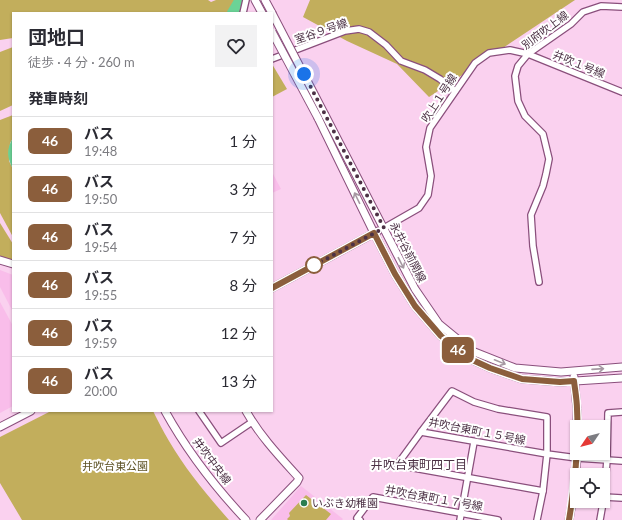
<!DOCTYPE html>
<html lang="ja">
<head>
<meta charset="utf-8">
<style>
	body { margin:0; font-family:Lato,"Noto Sans JP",sans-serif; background:#f2f2f3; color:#2b2b33; height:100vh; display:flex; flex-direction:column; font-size:15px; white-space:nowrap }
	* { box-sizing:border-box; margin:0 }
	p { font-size:13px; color:#7c7c81 }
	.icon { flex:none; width:22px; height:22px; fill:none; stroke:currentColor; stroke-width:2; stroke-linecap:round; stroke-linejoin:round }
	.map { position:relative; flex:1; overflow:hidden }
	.drawer { position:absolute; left:12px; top:12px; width:261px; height:400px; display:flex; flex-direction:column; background:#fff; border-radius:0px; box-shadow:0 1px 3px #0004 }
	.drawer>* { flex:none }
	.badge { padding:0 8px; border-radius:6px; font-size:14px; line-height:26px }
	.needle { width:26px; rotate:235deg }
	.tools { position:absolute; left:570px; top:420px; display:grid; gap:8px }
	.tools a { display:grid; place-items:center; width:40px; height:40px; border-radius:0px; background:#fff; box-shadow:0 1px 3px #0004; font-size:20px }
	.you { position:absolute; width:20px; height:20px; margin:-10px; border:3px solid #fff; border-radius:50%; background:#1a73e8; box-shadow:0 0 0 6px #1a73e833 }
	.map>.badge { position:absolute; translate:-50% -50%; box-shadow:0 0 0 2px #fff }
	h2 { padding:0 16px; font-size:15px; line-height:36px }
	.round { display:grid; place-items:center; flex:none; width:42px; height:42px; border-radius:0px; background:#f2f2f3 }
	.summary { display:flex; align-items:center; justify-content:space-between; height:68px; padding:0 16px }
	h1 { font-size:19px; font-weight:700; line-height:30px }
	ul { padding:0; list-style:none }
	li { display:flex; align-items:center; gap:12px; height:48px; padding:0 16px; border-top:1px solid #e1e1e2 }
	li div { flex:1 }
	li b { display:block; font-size:15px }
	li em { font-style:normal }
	li .badge { min-width:44px; font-weight:700; text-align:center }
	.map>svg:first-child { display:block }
</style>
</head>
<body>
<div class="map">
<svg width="622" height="520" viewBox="0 0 622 520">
	<rect width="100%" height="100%" fill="#fad1ef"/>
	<g fill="#f9bdea">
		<polygon points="272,172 281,189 272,193"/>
		<polygon points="0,270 13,275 13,312 0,287"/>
		<polygon points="0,302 13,326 13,406 0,413"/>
		<polygon points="301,486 343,519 342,520 271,520"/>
	</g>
	<g fill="#c2ae5c">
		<polygon points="0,0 208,0 211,2 216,0 234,0 242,13 13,13 13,38 0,40"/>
		<polygon points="310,0 575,0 429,97 397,64 347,41 303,17"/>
		<polygon points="13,47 13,105 0,111 0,52"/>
		<polygon points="272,64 287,89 272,97"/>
		<polygon points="13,115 13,138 10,143 9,161 13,169 13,237 0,213 0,120"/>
		<polygon points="0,223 13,244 13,260 0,256"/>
		<path d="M51,411H153C158,421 163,431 169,441C186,470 207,495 229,520H22L0,483V437Z"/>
		<polygon points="306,495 331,514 326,520 288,520 287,519 290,516 289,513"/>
	</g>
	<path fill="#6bd396" d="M13,138V169C7,158 6,149 13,138Z"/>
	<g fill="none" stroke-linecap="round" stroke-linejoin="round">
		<polyline stroke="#6bd396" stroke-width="12" points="233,13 239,3 240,0"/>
		<defs>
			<g id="minor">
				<polyline points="243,13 246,0"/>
				<polyline points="272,59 345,31 359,29 369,32 386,45 401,61 425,70 440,79 455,91"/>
				<polyline points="384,228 419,208 428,195 431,176 426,147 430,128 475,63 489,53 510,50 528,54 622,92"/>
				<polyline points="539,282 533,246 531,215 543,186 546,174 549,159 543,134 525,116 518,101 515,76 518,66 528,54 571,24 583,12 601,6 622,7"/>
				<polyline points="199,411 221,443 252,422"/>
				<polyline points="421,432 397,465 543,491"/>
				<polyline points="604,497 622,498"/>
				<polyline points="360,520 357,518 373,497 498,520"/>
				<polyline points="460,520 474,442"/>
				<polyline points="537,520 543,491 547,454 547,417 498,409 474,402 452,391 421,432 547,454 577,458 622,461"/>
				<polyline points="600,520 604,497 607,460 608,413 622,412"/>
			</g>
			<g id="tertiary">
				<polyline points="255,0 262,13"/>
				<polyline points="265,0 272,13"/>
				<polyline points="325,115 415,289 439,324 472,351 515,368 561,372 622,367"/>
				<polyline points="318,118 374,233 395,274 415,306 441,336 468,358 490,368 522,379 560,382 622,378"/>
				<polyline points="0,260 13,264"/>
				<polyline points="272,288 378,231"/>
				<path d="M165,411C187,451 215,487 246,520"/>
				<path d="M246,411C260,436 280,457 299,478L297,482L260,520"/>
				<polyline points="0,427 31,411"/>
				<polyline points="569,520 574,492 577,458 577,409 574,377"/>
			</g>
		</defs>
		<use href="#minor" stroke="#8a4f7c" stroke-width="8"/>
		<use href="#tertiary" stroke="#8a4f7c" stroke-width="9"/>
		<use href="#minor" stroke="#fff" stroke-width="5.5"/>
		<use href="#tertiary" stroke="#fff" stroke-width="7"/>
		<defs>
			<g id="tertiary-bridge">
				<polyline points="272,13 325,115"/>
				<polyline points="272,32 318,118"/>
			</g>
		</defs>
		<use href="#tertiary-bridge" stroke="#8a4f7c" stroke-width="9" stroke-linecap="butt"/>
		<use href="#tertiary-bridge" stroke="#fff" stroke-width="7"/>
	</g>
	<defs><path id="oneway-shaft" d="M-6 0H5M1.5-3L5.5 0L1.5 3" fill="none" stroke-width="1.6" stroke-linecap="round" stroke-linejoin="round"/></defs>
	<g stroke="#a698a2">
		<use href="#oneway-shaft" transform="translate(357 198) rotate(-116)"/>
		<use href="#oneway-shaft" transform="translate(401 263) rotate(63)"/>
		<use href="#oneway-shaft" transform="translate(500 362) rotate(22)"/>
		<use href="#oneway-shaft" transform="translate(598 369) rotate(-4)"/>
	</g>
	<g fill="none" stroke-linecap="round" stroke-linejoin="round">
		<defs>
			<path id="line" d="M272,287V288L374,233L395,274L415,306L441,336L468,358L490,368L522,379L560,382L574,381C575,390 577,400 577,409C579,446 575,483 569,520"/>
		</defs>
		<use href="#line" stroke="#fff" stroke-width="9"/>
		<use href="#line" stroke="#8b5e3c" stroke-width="6"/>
		<polyline stroke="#4c3145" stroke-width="4" stroke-dasharray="0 7.2" points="304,74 384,228 311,267 314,265"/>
	</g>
	<circle fill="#fff" stroke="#8b5e3c" stroke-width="2" cx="314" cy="265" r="8"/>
	<circle fill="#2a7e50" stroke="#fff" stroke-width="1.5" cx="304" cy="503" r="4"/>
	<g text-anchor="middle" stroke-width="4" stroke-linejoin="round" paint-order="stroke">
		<g font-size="11" fill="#4c3145" stroke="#fff">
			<text transform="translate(545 30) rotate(-37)" y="4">別府吹上線</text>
			<text transform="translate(321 31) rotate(-19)" y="4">室谷９号線</text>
			<text transform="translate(579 64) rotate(22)" y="4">井吹１号線</text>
			<text transform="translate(439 98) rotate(-57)" y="4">吹上１号線</text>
			<text transform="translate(408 252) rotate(63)" y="4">永井谷前開線</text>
			<text transform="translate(477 431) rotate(11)" y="4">井吹台東町１５号線</text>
			<text transform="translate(212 461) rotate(53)" y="4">井吹中央線</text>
			<text transform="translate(434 498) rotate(10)" y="4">井吹台東町１７号線</text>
		</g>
		<g font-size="11" fill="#5f5427" stroke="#fff">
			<text x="115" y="470">井吹台東公園</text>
		</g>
		<g font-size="11" fill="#4c3145" stroke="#fff" text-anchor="start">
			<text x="312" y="507">いぶき幼稚園</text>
		</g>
		<g font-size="12" fill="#4c3145" stroke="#fff">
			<text x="419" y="469">井吹台東町四丁目</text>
		</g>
	</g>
</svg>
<div class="tools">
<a><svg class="needle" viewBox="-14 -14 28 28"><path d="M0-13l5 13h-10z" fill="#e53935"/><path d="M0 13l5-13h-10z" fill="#7c7c81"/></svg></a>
<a><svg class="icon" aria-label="locate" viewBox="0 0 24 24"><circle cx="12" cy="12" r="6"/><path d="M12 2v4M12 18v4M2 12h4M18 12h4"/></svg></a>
</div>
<div class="you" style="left:304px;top:74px"></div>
<b class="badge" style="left:458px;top:350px;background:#8b5e3c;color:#fff">46</b>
<section class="drawer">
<div class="summary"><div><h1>団地口</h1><p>徒歩 · 4 分 · 260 m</p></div><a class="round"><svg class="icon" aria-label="heart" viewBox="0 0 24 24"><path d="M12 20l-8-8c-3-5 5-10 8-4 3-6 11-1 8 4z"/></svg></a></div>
<h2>発車時刻</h2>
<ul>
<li><span class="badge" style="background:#8b5e3c;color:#fff">46</span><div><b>バス</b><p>19:48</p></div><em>1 分</em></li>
<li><span class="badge" style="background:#8b5e3c;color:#fff">46</span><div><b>バス</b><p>19:50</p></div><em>3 分</em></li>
<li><span class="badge" style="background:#8b5e3c;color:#fff">46</span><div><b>バス</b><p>19:54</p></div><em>7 分</em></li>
<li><span class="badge" style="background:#8b5e3c;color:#fff">46</span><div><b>バス</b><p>19:55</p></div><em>8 分</em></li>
<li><span class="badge" style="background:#8b5e3c;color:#fff">46</span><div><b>バス</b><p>19:59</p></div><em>12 分</em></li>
<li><span class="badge" style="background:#8b5e3c;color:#fff">46</span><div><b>バス</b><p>20:00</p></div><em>13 分</em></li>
</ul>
</section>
</div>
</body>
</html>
